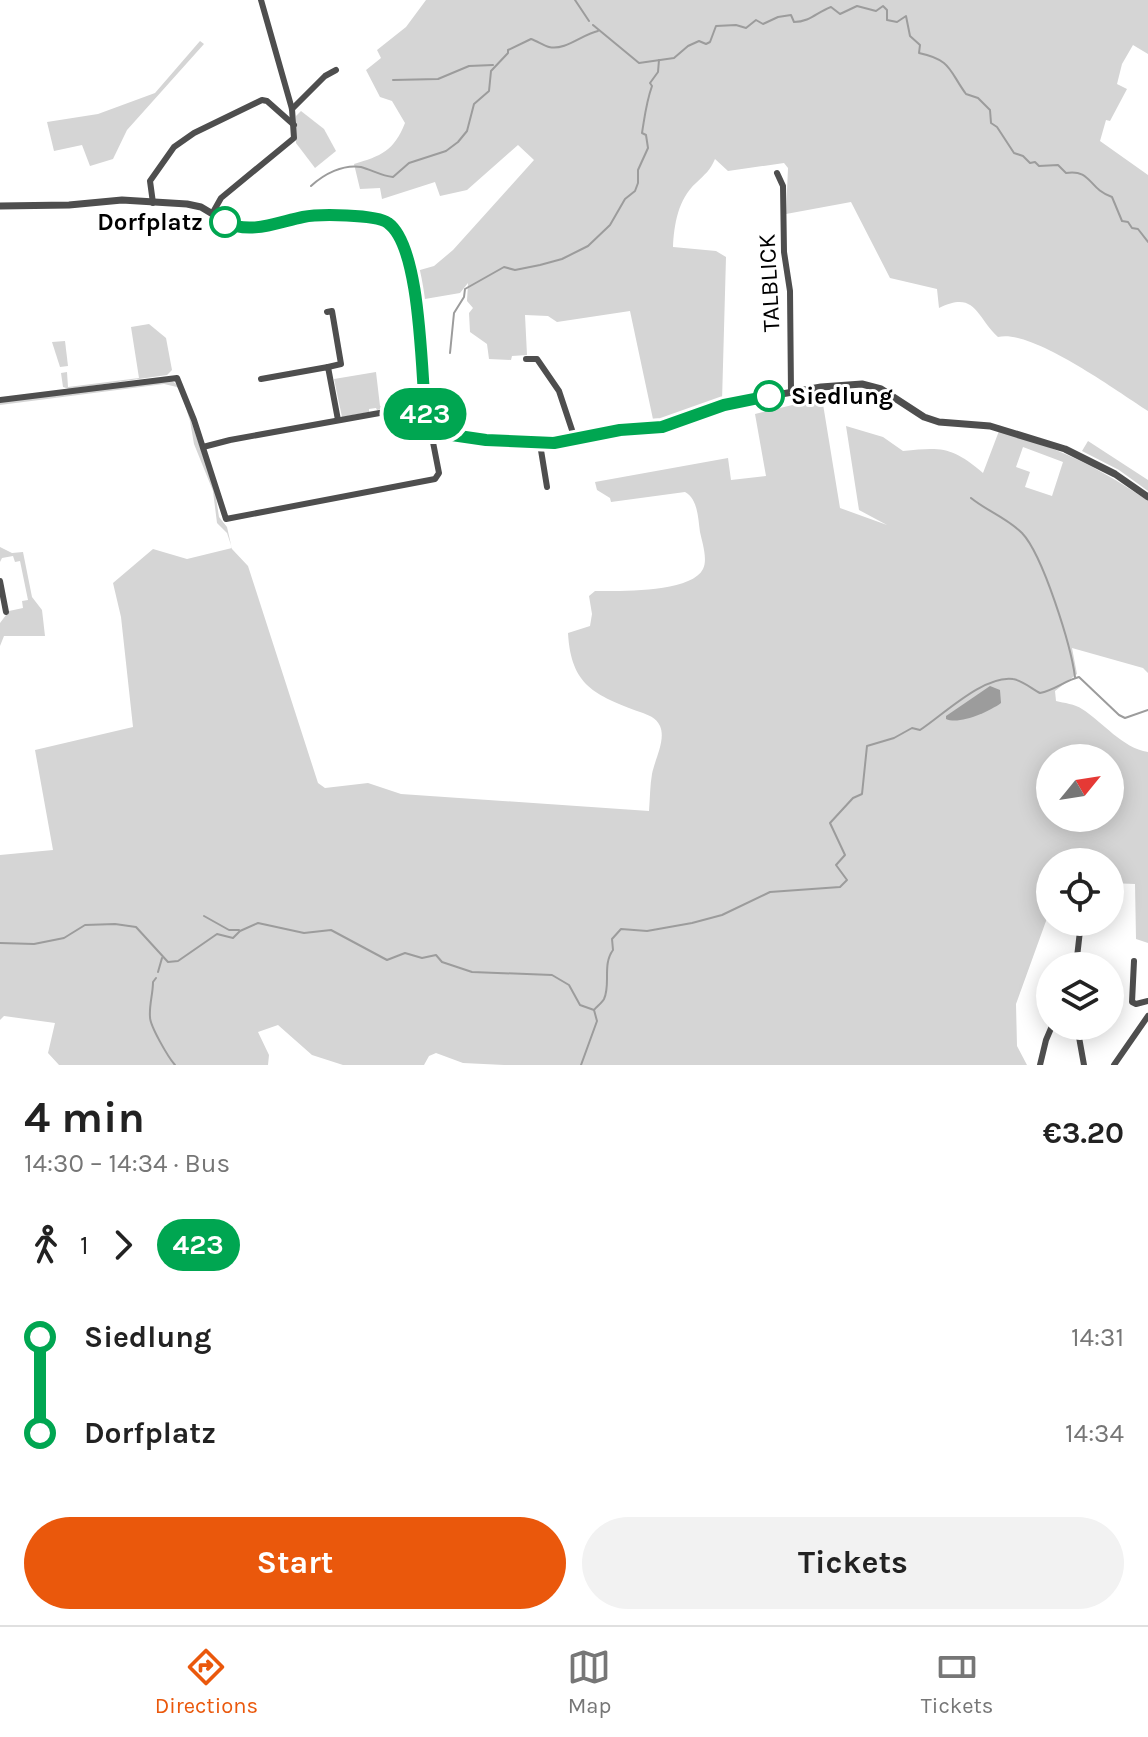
<!DOCTYPE html>
<html lang="en">
<head>
<meta charset="utf-8">
<style>
	body { margin:0; font-family:Karla,sans-serif; background:#f2f2f2; color:#222; height:100vh; display:flex; flex-direction:column; font-size:30px; white-space:nowrap }
	* { box-sizing:border-box; margin:0 }
	p { font-size:26px; color:#767676 }
	.icon { flex:none; width:44px; height:44px; fill:none; stroke:currentColor; stroke-width:2; stroke-linecap:round; stroke-linejoin:round }
	.map { position:relative; height:1065px; overflow:hidden }
	.drawer { display:flex; flex-direction:column; background:#fff; flex:1 }
	.drawer>* { flex:none }
	.badge { padding:0 16px; border-radius:26px; font-size:28px; line-height:52px }
	.needle { width:52px; rotate:60deg }
	.tools { position:absolute; left:1036px; top:744px; display:grid; gap:16px }
	.tools a { display:grid; place-items:center; width:88px; height:88px; border-radius:50%; background:#fff; box-shadow:0 4px 20px #0003; font-size:40px }
	.map>.badge { position:absolute; translate:-50% -50%; box-shadow:0 0 0 4px #fff }
	.legs { display:flex; align-items:center; gap:12px; height:88px; padding:0 24px; font-size:26px }
	.legs p { margin-inline-start:auto }
	.summary { display:flex; align-items:center; justify-content:space-between; height:136px; padding:0 24px }
	h1 { font-size:44px; font-weight:700; line-height:60px }
	.action { display:flex; gap:16px; margin-top:auto; padding:16px 24px }
	.action a { flex:1; height:92px; border-radius:48px; background:#ea580c; color:#fff; font-size:32px; font-weight:700; line-height:92px; text-align:center }
	.action a+a { background:#f2f2f2; color:#222 }
	ul { padding:0 24px; list-style:none }
	li { display:flex; align-items:center; gap:28px; height:96px; font-size:30px }
	li i { display:grid; place-items:center; width:12px; height:100%; margin:0 10px; background:currentColor }
	li i::after { content:''; width:20px; height:20px; margin:-10px; border:6px solid; border-radius:50%; background:#fff }
	li p { margin-inline-start:auto }
	li:first-child i { background:linear-gradient(#0000 50%,currentColor 0) }
	li:last-child i { background:linear-gradient(currentColor 50%,#0000 0) }
	.tab-bar { display:flex; justify-content:space-around; align-items:center; height:112px; border-top:2px solid #e0e0e0; background:#fff; font-size:22px; color:#767676 }
	.tab-bar a { display:grid; justify-items:center; gap:4px }
	.tab-bar .active { color:#ea580c }
	.map>svg:first-child { display:block }
</style>
</head>
<body>
<div class="map">
<svg width="1148" height="1065" viewBox="0 0 1148 1065">
	<rect width="100%" height="100%" fill="#fff"/>
	<g fill="#d5d5d5" fill-rule="evenodd">
		<path d="M426,0H1148V54L1133,45L1122,64L1117,84L1127,89L1110,121L1106,120L1100,141L1148,175V411C1117,391 1030,328 998,337C976,317 976,290 939,308L937,289L890,278L851,202L786,214L788,168L784,163L728,171L715,159C710,171 705,174 696,183C678,199 674,225 673,247L716,251L726,257L722,401L666,423L660,420L659,424H654L630,311L557,322L548,316L525,315L527,355L512,356L511,360L489,359L487,344L470,332L469,313L473,308L467,301L468,283L460,293L419,300L413,272L434,266L453,250L534,160L518,145L467,190L440,196L435,182L382,199L380,188L360,189L354,164C381,156 394,151 405,123L392,101L380,97L366,70L381,58L377,50L406,27Z"/>
		<polygon points="200,41 204,44 127,130 113,159 90,166 82,145 54,151 47,122 98,114 155,93"/>
		<polygon points="301,111 324,129 336,151 315,168 296,143 296,116"/>
		<polygon points="149,324 166,338 172,370 167,375 69,389 63,387 61,373 67,372 68,387 139,378 131,327"/>
		<polygon points="65,341 68,366 60,367 52,342"/>
		<polygon points="376,372 380,406 395,404 395,406 377,410 376,408 369,409 369,412 342,417 334,379"/>
		<path d="M172,381L179,386L215,491L219,517L227,527L232,549L248,566L318,783L325,788L368,783L401,794L649,811C650,798 650,785 652,774C655,759 666,740 660,726C656,717 648,715 640,712C595,695 571,686 568,633L590,626L592,614L589,596L595,591C619,591 691,593 703,569C708,559 702,542 700,532C698,518 698,499 685,492L611,502L610,498L597,490L595,482L728,458L731,480L766,476L755,414L822,398L840,508L887,525L859,510L846,426L883,437L903,451C943,447 952,447 983,473L999,431C1055,446 1100,468 1148,501V673L1143,668L1072,648L1077,674L1055,691L1056,701C1064,703 1075,704 1082,709C1103,722 1122,748 1148,752V943L1136,939L1135,884L1110,883V862H1050V910L1016,1004L1017,1046L1027,1065H504L463,1063L436,1053L429,1056L424,1065H343L312,1055L278,1025L258,1032L269,1055L268,1065H59L48,1053L55,1023L4,1016L0,1020V855L53,850L35,750L133,727L121,617L113,583L153,549L187,559L232,548L227,533L217,523L213,491L194,444L190,421L181,392L177,387L164,384L0,405V402ZM1023,447L1063,462L1052,496L1025,487L1030,472L1016,467ZM1050,758H1110V818H1050Z"/>
		<polygon points="1088,441 1148,480 1148,491 1119,470 1082,451"/>
		<polygon points="0,547 12,553 23,552 32,597 42,610 45,636 4,636 0,646 0,623 9,611 23,608 22,601 28,600 20,561 15,562 13,556 2,558 0,562"/>
	</g>
	<path fill="#9c9c9c" d="M990,686L1000,690L1001,703C989,712 959,725 946,719V716Z"/>
	<g fill="none" stroke-linecap="round" stroke-linejoin="round">
		<g stroke="#9c9c9c" stroke-width="2">
			<polyline points="575,0 589,21"/>
			<path d="M593,25L639,63L674,58L688,46L699,41L706,44L710,42L716,26L736,25L746,28L756,20L763,24L778,17L791,15L794,22C810,22 817,12 831,7L840,14L857,6L876,11L883,6L887,10V20L897,22L906,16L910,36L920,45L919,53C952,60 949,71 966,94L978,98L990,110L991,123L997,127L1014,153L1023,156L1030,163L1035,162L1039,166L1058,165L1066,173C1092,169 1088,189 1112,197L1122,221L1128,222L1132,228L1138,229L1148,242"/>
			<polyline points="393,80 438,79 469,66 493,65"/>
			<path d="M311,186C324,174 343,164 361,167C372,170 382,176 393,177L409,163L446,151L458,142L467,131L474,104L489,91L491,71L508,53V50L531,39C537,41 544,46 549,47C565,51 583,34 598,31"/>
			<path d="M450,353L454,313L464,297L465,289L504,267L515,270L540,265L562,259L588,246L610,225L625,199L635,191L638,183V170L648,148L646,135L642,133C645,115 646,103 652,86L650,83L658,72L659,60"/>
			<path d="M971,498C987,511 1007,518 1022,533C1043,555 1071,646 1075,677"/>
			<polyline points="204,916 229,930 239,930"/>
			<path d="M0,943L34,944L64,938L85,925L115,924L136,927L168,962L178,961L217,934L233,938L240,931L258,923L304,933L331,930L387,960L405,953L422,958L436,955L442,962L472,972L552,975L569,985L580,1005L594,1010C597,1006 602,1003 604,999C611,984 602,965 613,950L612,939L621,929L647,931L692,923L722,915L770,892L840,887L847,880L836,865L845,855L830,823L853,798L862,794L867,746L894,738L912,728L920,730C944,714 984,675 1013,679C1022,680 1032,689 1040,693C1055,690 1064,681 1079,677L1119,715L1125,718L1148,710"/>
			<polyline points="158,972 162,958"/>
			<path d="M156,978L153,982C153,994 149,1005 150,1017C150,1026 168,1057 175,1065"/>
			<polyline points="581,1065 597,1021 594,1010"/>
		</g>
		<g stroke="#4e4e4e" stroke-width="6">
			<polyline points="292,109 325,76 336,70"/>
			<polyline points="777,173 783,186 784,252 790,291 791,392"/>
			<polyline points="153,203 150,181 174,147 194,133 262,100 267,101 294,125"/>
			<polyline points="212,214 221,198 294,138 292,109 261,0"/>
			<polyline points="327,312 332,311 341,364 328,367"/>
			<polyline points="526,359 537,359 559,391 575,439"/>
			<polyline points="261,379 328,367 338,420"/>
			<polyline points="0,400 177,378 194,420 226,519 435,479 439,473 431,432"/>
			<polyline points="540,444 547,487"/>
			<polyline points="203,447 230,440 424,405"/>
			<polyline points="0,581 6,612"/>
			<polyline points="1134,961 1132,1002 1136,1004 1148,1001"/>
			<polyline points="1076,966 1081,922"/>
			<polyline points="1077,1026 1084,1065"/>
			<polyline points="1040,1065 1046,1040 1052,1026"/>
			<polyline points="1114,1065 1148,1016"/>
		</g>
		<polyline stroke="#4e4e4e" stroke-width="7" points="0,206 69,205 122,200 187,204 201,207 231,225 247,228 309,216 376,218 388,223 396,231 405,249 416,300 426,419 431,432 486,440 554,443 620,430 662,427 724,405 759,398 821,387 862,384 881,389 924,417 939,422 990,426 1065,449 1115,474 1148,497"/>
	</g>
	<g fill="none" stroke-linecap="round" stroke-linejoin="round">
		<defs>
			<path id="line-1" d="M225,222C250,235 278,222 303,217C318,214 376,214 388,223C422,247 421,378 426,419L431,432L486,440L554,443L620,430L662,427L724,405L769,396"/>
		</defs>
		<use href="#line-1" stroke="#fff" stroke-width="18"/>
		<use href="#line-1" stroke="#00a651" stroke-width="12"/>
	</g>
	<g fill="#fff" stroke="#00a651" stroke-width="4">
		<circle cx="225" cy="222" r="14"/>
		<circle cx="769" cy="396" r="14"/>
	</g>
	<g text-anchor="middle" stroke-width="6" stroke-linejoin="round" paint-order="stroke">
		<g font-size="24" font-weight="bold" fill="#000" stroke="#fff" text-anchor="end">
			<text x="203" y="230">Dorfplatz</text>
			<text x="791" y="404" text-anchor="start">Siedlung</text>
		</g>
		<g font-size="24" fill="#000" stroke="#fff">
			<text transform="translate(769 283) rotate(-93)" y="8">TALBLICK</text>
		</g>
	</g>
</svg>
<div class="tools">
<a><svg class="needle" viewBox="-14 -14 28 28"><path d="M0-13l5 13h-10z" fill="#e53935"/><path d="M0 13l5-13h-10z" fill="#767676"/></svg></a>
<a><svg class="icon" aria-label="locate" viewBox="0 0 24 24"><circle cx="12" cy="12" r="6"/><path d="M12 2v4M12 18v4M2 12h4M18 12h4"/></svg></a>
<a><svg class="icon" aria-label="layers" viewBox="0 0 24 24"><path d="M12 4l9 5-9 5-9-5zM3 14l9 5 9-5"/></svg></a>
</div>
<b class="badge" style="left:425px;top:414px;background:#00a651;color:#fff">423</b>
</div>
<section class="drawer">
<div class="summary"><div><h1>4 min</h1><p>14:30 – 14:34 · Bus</p></div><b>€3.20</b></div>
<div class="legs"><svg class="icon" aria-label="walk" viewBox="0 0 24 24"><circle cx="13" cy="4" r="2"/><path d="M13 8l-2 6 4 7M11 14l-3 7M7 12l3-4h3l4 4"/></svg>1<svg class="icon" aria-label="forward" viewBox="0 0 24 24"><path d="M9 5l7 7-7 7"/></svg><b class="badge" style="background:#00a651;color:#fff">423</b></div>
<ul>
<li><i style="color:#00a651"></i><b>Siedlung</b><p>14:31</p></li>
<li><i style="color:#00a651"></i><b>Dorfplatz</b><p>14:34</p></li>
</ul>
<div class="action"><a>Start</a><a>Tickets</a></div>
</section>
<nav class="tab-bar">
<a class="active"><svg class="icon" aria-label="directions" viewBox="0 0 24 24"><path d="M12 3l9 9-9 9-9-9zM9 14v-3h6M13 9l2 2-2 2"/></svg>Directions</a>
<a><svg class="icon" aria-label="map" viewBox="0 0 24 24"><path d="M3 6l6-2 6 2 6-2v14l-6 2-6-2-6 2zM9 4v14M15 6v14"/></svg>Map</a>
<a><svg class="icon" aria-label="tickets" viewBox="0 0 24 24"><path d="M3 7h18v10H3zM15 7v10"/></svg>Tickets</a>
</nav>
</body>
</html>
